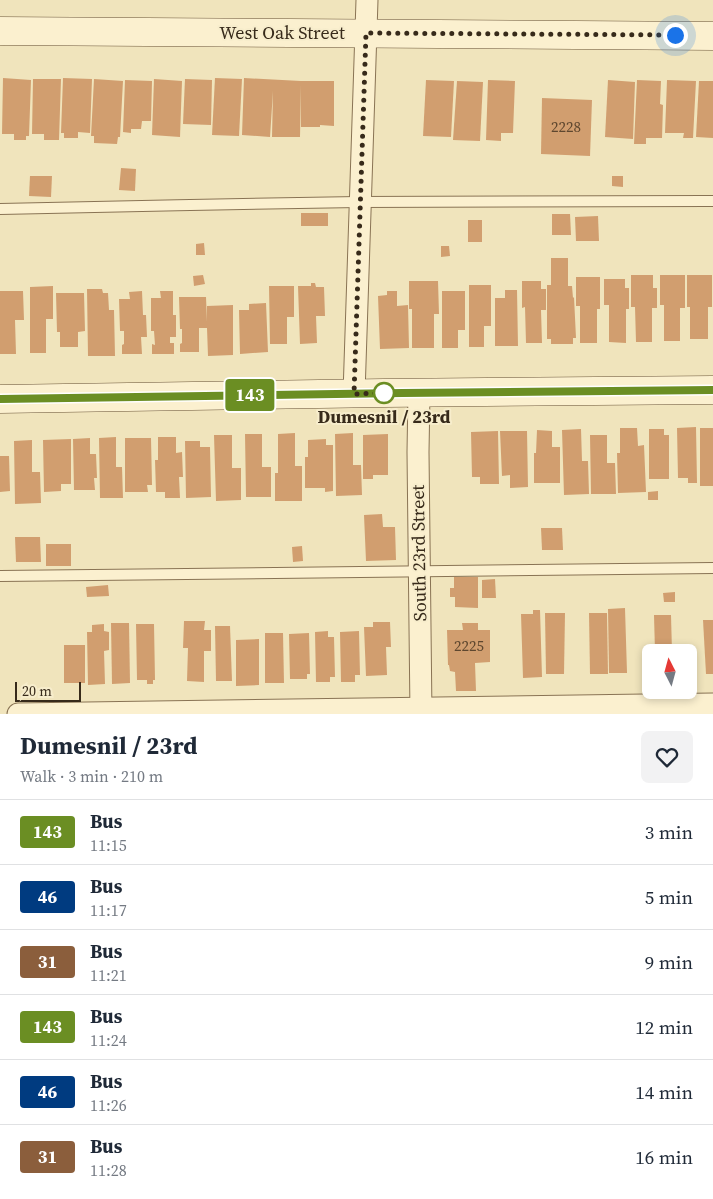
<!DOCTYPE html>
<html lang="en">
<head>
<meta charset="utf-8">
<style>
	body { margin:0; font-family:"Source Serif 4",serif; background:#f2f2f3; color:#1f2937; height:100vh; display:flex; flex-direction:column; font-size:19px; white-space:nowrap }
	* { box-sizing:border-box; margin:0 }
	p { font-size:16px; color:#747a83 }
	.icon { flex:none; width:28px; height:28px; fill:none; stroke:currentColor; stroke-width:2; stroke-linecap:round; stroke-linejoin:round }
	.map { position:relative; height:714px; overflow:hidden }
	.side { display:flex; flex-direction:column; background:#fff; flex:1 }
	.side>* { flex:none }
	.badge { padding:0 10px; border-radius:4px; font-size:18px; line-height:32px }
	.needle { width:32px; rotate:354deg }
	.fabs { position:absolute; left:642px; top:644px; display:grid; gap:10px }
	.fabs a { display:grid; place-items:center; width:55px; height:55px; border-radius:8px; background:#fff; box-shadow:0 2px 8px #0003; font-size:25px }
	.scale { position:absolute; left:15px; bottom:12px; width:66px; box-sizing:border-box; padding-left:5px; border:2px solid #372a1a; border-top:0; font-size:14px; line-height:18px; white-space:nowrap; color:#372a1a; -webkit-text-stroke:4px #f7edcc; paint-order:stroke }
	.you { position:absolute; width:25px; height:25px; margin:-12px; border:4px solid #fff; border-radius:50%; background:#1a73e8; box-shadow:0 0 0 8px #1a73e833 }
	.map>.badge { position:absolute; translate:-50% -50%; box-shadow:0 0 0 2px #fff }
	.round { display:grid; place-items:center; flex:none; width:52px; height:52px; border-radius:8px; background:#f2f2f3 }
	.head { display:flex; align-items:center; justify-content:space-between; height:85px; padding:0 20px }
	h1 { font-size:24px; font-weight:700; line-height:38px }
	ul { padding:0; list-style:none }
	li { display:flex; align-items:center; gap:15px; height:65px; padding:0 20px; border-top:1px solid #e0e1e3 }
	li div { flex:1 }
	li b { display:block; font-size:19px }
	li em { font-style:normal }
	li .badge { min-width:55px; font-weight:700; text-align:center }
	.map>svg:first-child { display:block }
</style>
</head>
<body>
<div class="map">
<svg width="713" height="714" viewBox="0 0 713 714">
	<rect width="100%" height="100%" fill="#f0e4bc"/>
	<g fill="#d19e6f">
		<polygon points="3,78 31,80 29,136 26,136 26,140 14,140 14,134 2,134"/>
		<polygon points="63,78 92,79 90,133 78,132 78,138 64,138 64,133 61,133"/>
		<polygon points="215,78 242,79 239,136 212,135"/>
		<polygon points="244,78 301,81 334,81 334,126 320,125 320,127 301,127 301,85 300,137 272,137 273,91 270,137 242,135"/>
		<polygon points="33,79 61,79 59,140 44,140 44,134 32,134"/>
		<polygon points="94,79 123,81 120,137 118,137 117,144 94,143 94,136 91,136"/>
		<polygon points="154,79 182,81 180,137 152,135"/>
		<polygon points="185,79 212,80 211,125 183,124"/>
		<polygon points="125,80 152,81 151,121 142,121 141,129 131,129 131,133 123,132"/>
		<polygon points="426,80 454,81 451,137 423,136"/>
		<polygon points="488,80 515,81 513,133 501,133 501,141 486,140"/>
		<polygon points="608,80 635,82 633,139 605,137"/>
		<polygon points="637,80 661,81 660,104 663,105 662,138 646,138 646,144 634,144"/>
		<polygon points="667,80 696,81 693,138 683,138 684,133 665,133"/>
		<polygon points="457,81 483,82 480,141 453,140"/>
		<polygon points="699,81 713,81 713,138 696,137"/>
		<polygon points="542,98 592,100 590,156 541,154"/>
		<polygon points="121,168 136,169 135,191 119,190"/>
		<polygon points="30,176 52,176 51,197 29,196"/>
		<polygon points="612,176 623,176 623,187 612,186"/>
		<rect x="301" y="213" width="27" height="13"/>
		<polygon points="552,214 570,214 571,235 552,235"/>
		<polygon points="598,216 599,241 576,241 575,217"/>
		<rect x="468" y="220" width="14" height="22"/>
		<polygon points="204,243 205,255 196,255 196,244"/>
		<polygon points="441,246 449,246 450,256 441,257"/>
		<polygon points="551,258 568,258 568,286 572,286 573,298 574,297 576,338 573,338 573,344 551,344 551,339 547,339 547,285 551,285"/>
		<polygon points="203,275 205,284 194,286 193,276"/>
		<polygon points="631,275 653,275 653,288 657,288 657,308 652,308 652,342 636,342 635,307 631,307"/>
		<polygon points="660,275 685,275 685,308 680,308 680,341 664,341 664,305 660,305"/>
		<polygon points="687,275 712,275 712,307 708,307 708,339 690,339 690,307 687,307"/>
		<polygon points="576,277 600,277 600,309 597,309 597,343 580,343 580,306 576,306"/>
		<polygon points="604,279 625,279 625,288 629,288 629,309 626,309 626,343 609,342 609,305 604,305"/>
		<polygon points="409,281 438,281 439,314 434,314 434,348 412,348 412,309 409,309"/>
		<polygon points="522,281 541,281 541,289 546,289 546,310 541,310 542,343 526,343 525,307 522,308"/>
		<polygon points="311,283 315,283 316,287 324,287 325,316 316,316 317,343 300,344 298,286 311,286"/>
		<polygon points="469,285 491,285 491,326 484,326 484,347 469,347"/>
		<polygon points="53,286 53,319 46,319 46,353 30,353 30,287"/>
		<polygon points="269,286 294,286 294,317 287,317 287,344 270,344"/>
		<polygon points="87,289 102,289 103,293 108,293 109,310 114,310 115,356 88,356"/>
		<polygon points="505,290 517,290 518,346 495,346 495,298 505,298"/>
		<polygon points="0,291 23,291 24,320 15,320 16,354 0,354"/>
		<polygon points="142,291 143,315 146,315 147,337 141,337 142,354 122,354 122,345 124,344 124,331 120,331 119,299 130,299 129,292"/>
		<polygon points="160,291 173,291 173,315 176,315 176,337 170,337 170,343 174,343 174,354 152,354 152,344 155,345 154,331 151,331 151,298 161,298"/>
		<polygon points="387,291 397,291 397,306 408,305 409,348 380,349 378,296 387,295"/>
		<polygon points="442,291 465,291 465,330 458,330 458,348 442,348"/>
		<polygon points="56,293 84,293 85,331 78,332 78,347 60,347 60,332 57,332"/>
		<polygon points="179,297 206,297 207,322 207,306 233,305 233,355 208,356 207,328 199,328 199,352 180,352 180,344 182,343 182,329 180,329"/>
		<polygon points="266,303 268,352 240,354 239,310 249,310 249,304"/>
		<polygon points="696,427 697,483 688,483 688,478 678,478 677,428"/>
		<polygon points="620,428 637,428 638,446 644,445 646,492 618,493 617,453 620,453"/>
		<rect x="700" y="428" width="13" height="58"/>
		<polygon points="581,429 582,461 588,461 589,494 564,495 562,430"/>
		<polygon points="649,429 664,429 664,435 669,435 669,479 649,479"/>
		<polygon points="537,430 552,431 552,447 560,447 560,483 534,483 534,453 536,453"/>
		<polygon points="498,431 499,484 480,484 480,477 472,477 471,432"/>
		<polygon points="500,431 527,431 528,487 510,488 510,475 502,476"/>
		<polygon points="295,433 295,466 302,466 302,501 275,501 275,473 278,473 278,434"/>
		<polygon points="353,433 353,465 361,465 362,495 336,496 335,434"/>
		<polygon points="245,434 262,434 262,467 271,467 271,497 246,497"/>
		<polygon points="388,434 388,475 373,475 373,479 363,479 363,435"/>
		<polygon points="214,435 232,435 232,468 241,468 241,500 216,501"/>
		<polygon points="590,435 607,435 607,463 615,463 616,494 591,494"/>
		<polygon points="116,437 116,467 122,467 123,498 100,498 99,438"/>
		<polygon points="158,437 176,437 176,453 182,452 183,477 179,477 180,498 165,498 165,492 156,492 155,460 158,460"/>
		<polygon points="90,438 90,454 96,454 97,478 94,478 95,490 74,490 73,439"/>
		<polygon points="125,438 151,438 152,485 147,485 148,492 125,492"/>
		<polygon points="71,439 71,484 61,484 61,491 44,492 43,440"/>
		<polygon points="326,439 326,445 333,445 333,491 325,492 325,488 305,488 305,457 308,457 308,440"/>
		<polygon points="32,440 32,472 40,472 41,503 15,504 14,441"/>
		<polygon points="185,441 200,441 200,447 210,447 211,497 186,498"/>
		<polygon points="0,456 9,456 10,491 0,492"/>
		<polygon points="658,491 658,500 648,500 648,492"/>
		<polygon points="382,514 383,527 395,527 396,560 366,561 364,515"/>
		<polygon points="541,528 562,528 563,550 542,550"/>
		<polygon points="15,537 40,537 41,562 16,562"/>
		<rect x="46" y="544" width="25" height="22"/>
		<polygon points="302,546 303,561 293,562 292,547"/>
		<polygon points="454,577 478,577 478,608 455,607 455,597 450,597 450,588 454,588"/>
		<polygon points="495,579 496,598 482,598 482,580"/>
		<polygon points="108,585 109,596 87,597 86,587"/>
		<polygon points="675,592 675,602 664,602 663,593"/>
		<polygon points="625,608 627,673 609,673 608,609"/>
		<polygon points="533,610 540,610 542,677 523,678 521,614 533,614"/>
		<polygon points="545,613 565,613 564,674 546,674"/>
		<polygon points="589,613 607,613 608,674 590,674"/>
		<polygon points="654,615 671,615 672,652 655,652"/>
		<polygon points="703,620 713,620 713,674 706,674"/>
		<polygon points="184,621 205,621 204,630 211,630 211,651 204,651 204,682 187,681 188,648 183,648"/>
		<polygon points="373,622 390,622 391,647 386,647 387,675 366,676 364,627 373,627"/>
		<polygon points="111,623 129,623 130,683 112,684"/>
		<polygon points="462,623 478,623 478,630 490,630 490,662 475,663 476,691 456,691 455,672 450,671 449,665 448,665 447,630 463,630"/>
		<polygon points="104,624 104,631 109,632 109,650 104,651 105,684 88,685 87,632 92,632 92,625"/>
		<polygon points="136,624 154,624 155,680 153,680 153,684 147,684 147,680 137,680"/>
		<polygon points="215,626 230,626 232,681 216,681"/>
		<polygon points="328,631 328,637 334,637 335,677 330,677 330,682 316,682 315,632"/>
		<polygon points="359,631 360,675 355,675 355,682 341,682 340,632"/>
		<polygon points="265,633 283,633 284,683 265,683"/>
		<polygon points="309,633 310,674 307,674 307,679 290,679 289,634"/>
		<polygon points="259,639 259,685 236,686 236,640"/>
		<rect x="64" y="645" width="21" height="38"/>
	</g>
	<g fill="none" stroke-linecap="round" stroke-linejoin="round">
		<defs>
			<g id="service">
				<path d="M0,209C119,206 239,204 358,202C477,201 595,202 713,201"/>
				<polyline points="0,576 713,568"/>
			</g>
			<g id="minor">
				<polyline points="419,393 418,452 421,714"/>
				<polyline points="354,394 367,0"/>
				<polyline points="18,714 713,704"/>
			</g>
			<g id="secondary">
				<polyline points="0,31 713,36"/>
				<polyline points="0,399 384,393 713,390"/>
			</g>
		</defs>
		<use href="#service" stroke="#897354" stroke-width="12"/>
		<use href="#minor" stroke="#897354" stroke-width="23"/>
		<use href="#secondary" stroke="#6a5438" stroke-width="29"/>
		<use href="#service" stroke="#fbf0cf" stroke-width="10"/>
		<use href="#minor" stroke="#fbf0cf" stroke-width="21"/>
		<use href="#secondary" stroke="#fbf0cf" stroke-width="28"/>
	</g>
	<g fill="none" stroke-linecap="round" stroke-linejoin="round">
		<defs>
			<polyline id="line" points="0,399 402,393 713,390"/>
		</defs>
		<use href="#line" stroke="#fff" stroke-width="11"/>
		<use href="#line" stroke="#6b8e23" stroke-width="8"/>
		<polyline stroke="#372a1a" stroke-width="5" stroke-dasharray="0 9" points="384,393 354,394 366,33 675,35"/>
	</g>
	<circle fill="#fff" stroke="#6b8e23" stroke-width="2.5" cx="384" cy="393" r="10"/>
	<g text-anchor="middle" stroke-width="4" stroke-linejoin="round" paint-order="stroke">
		<g font-size="15" fill="#5e472f">
			<text x="566" y="132">2228</text>
			<text x="469" y="651">2225</text>
		</g>
		<g font-size="18" fill="#372a1a" stroke="#f7edcc">
			<text x="282" y="39">West Oak Street</text>
			<text transform="translate(419 553) rotate(-91)" y="6">South 23rd Street</text>
		</g>
		<g font-size="18" font-weight="bold" fill="#372a1a" stroke="#f7edcc">
			<text x="384" y="423">Dumesnil / 23rd</text>
		</g>
	</g>
</svg>
<div class="fabs">
<a><svg class="needle" viewBox="-14 -14 28 28"><path d="M0-13l5 13h-10z" fill="#e53935"/><path d="M0 13l5-13h-10z" fill="#747a83"/></svg></a>
</div>
<div class="scale">20 m</div>
<div class="you" style="left:675px;top:35px"></div>
<b class="badge" style="left:250px;top:395px;background:#6b8e23;color:#fff">143</b>
</div>
<section class="side">
<div class="head"><div><h1>Dumesnil / 23rd</h1><p>Walk · 3 min · 210 m</p></div><a class="round"><svg class="icon" aria-label="heart" viewBox="0 0 24 24"><path d="M12 20l-8-8c-3-5 5-10 8-4 3-6 11-1 8 4z"/></svg></a></div>
<ul>
<li><span class="badge" style="background:#6b8e23;color:#fff">143</span><div><b>Bus</b><p>11:15</p></div><em>3 min</em></li>
<li><span class="badge" style="background:#003b80;color:#fff">46</span><div><b>Bus</b><p>11:17</p></div><em>5 min</em></li>
<li><span class="badge" style="background:#8b5e3c;color:#fff">31</span><div><b>Bus</b><p>11:21</p></div><em>9 min</em></li>
<li><span class="badge" style="background:#6b8e23;color:#fff">143</span><div><b>Bus</b><p>11:24</p></div><em>12 min</em></li>
<li><span class="badge" style="background:#003b80;color:#fff">46</span><div><b>Bus</b><p>11:26</p></div><em>14 min</em></li>
<li><span class="badge" style="background:#8b5e3c;color:#fff">31</span><div><b>Bus</b><p>11:28</p></div><em>16 min</em></li>
</ul>
</section>
</body>
</html>
